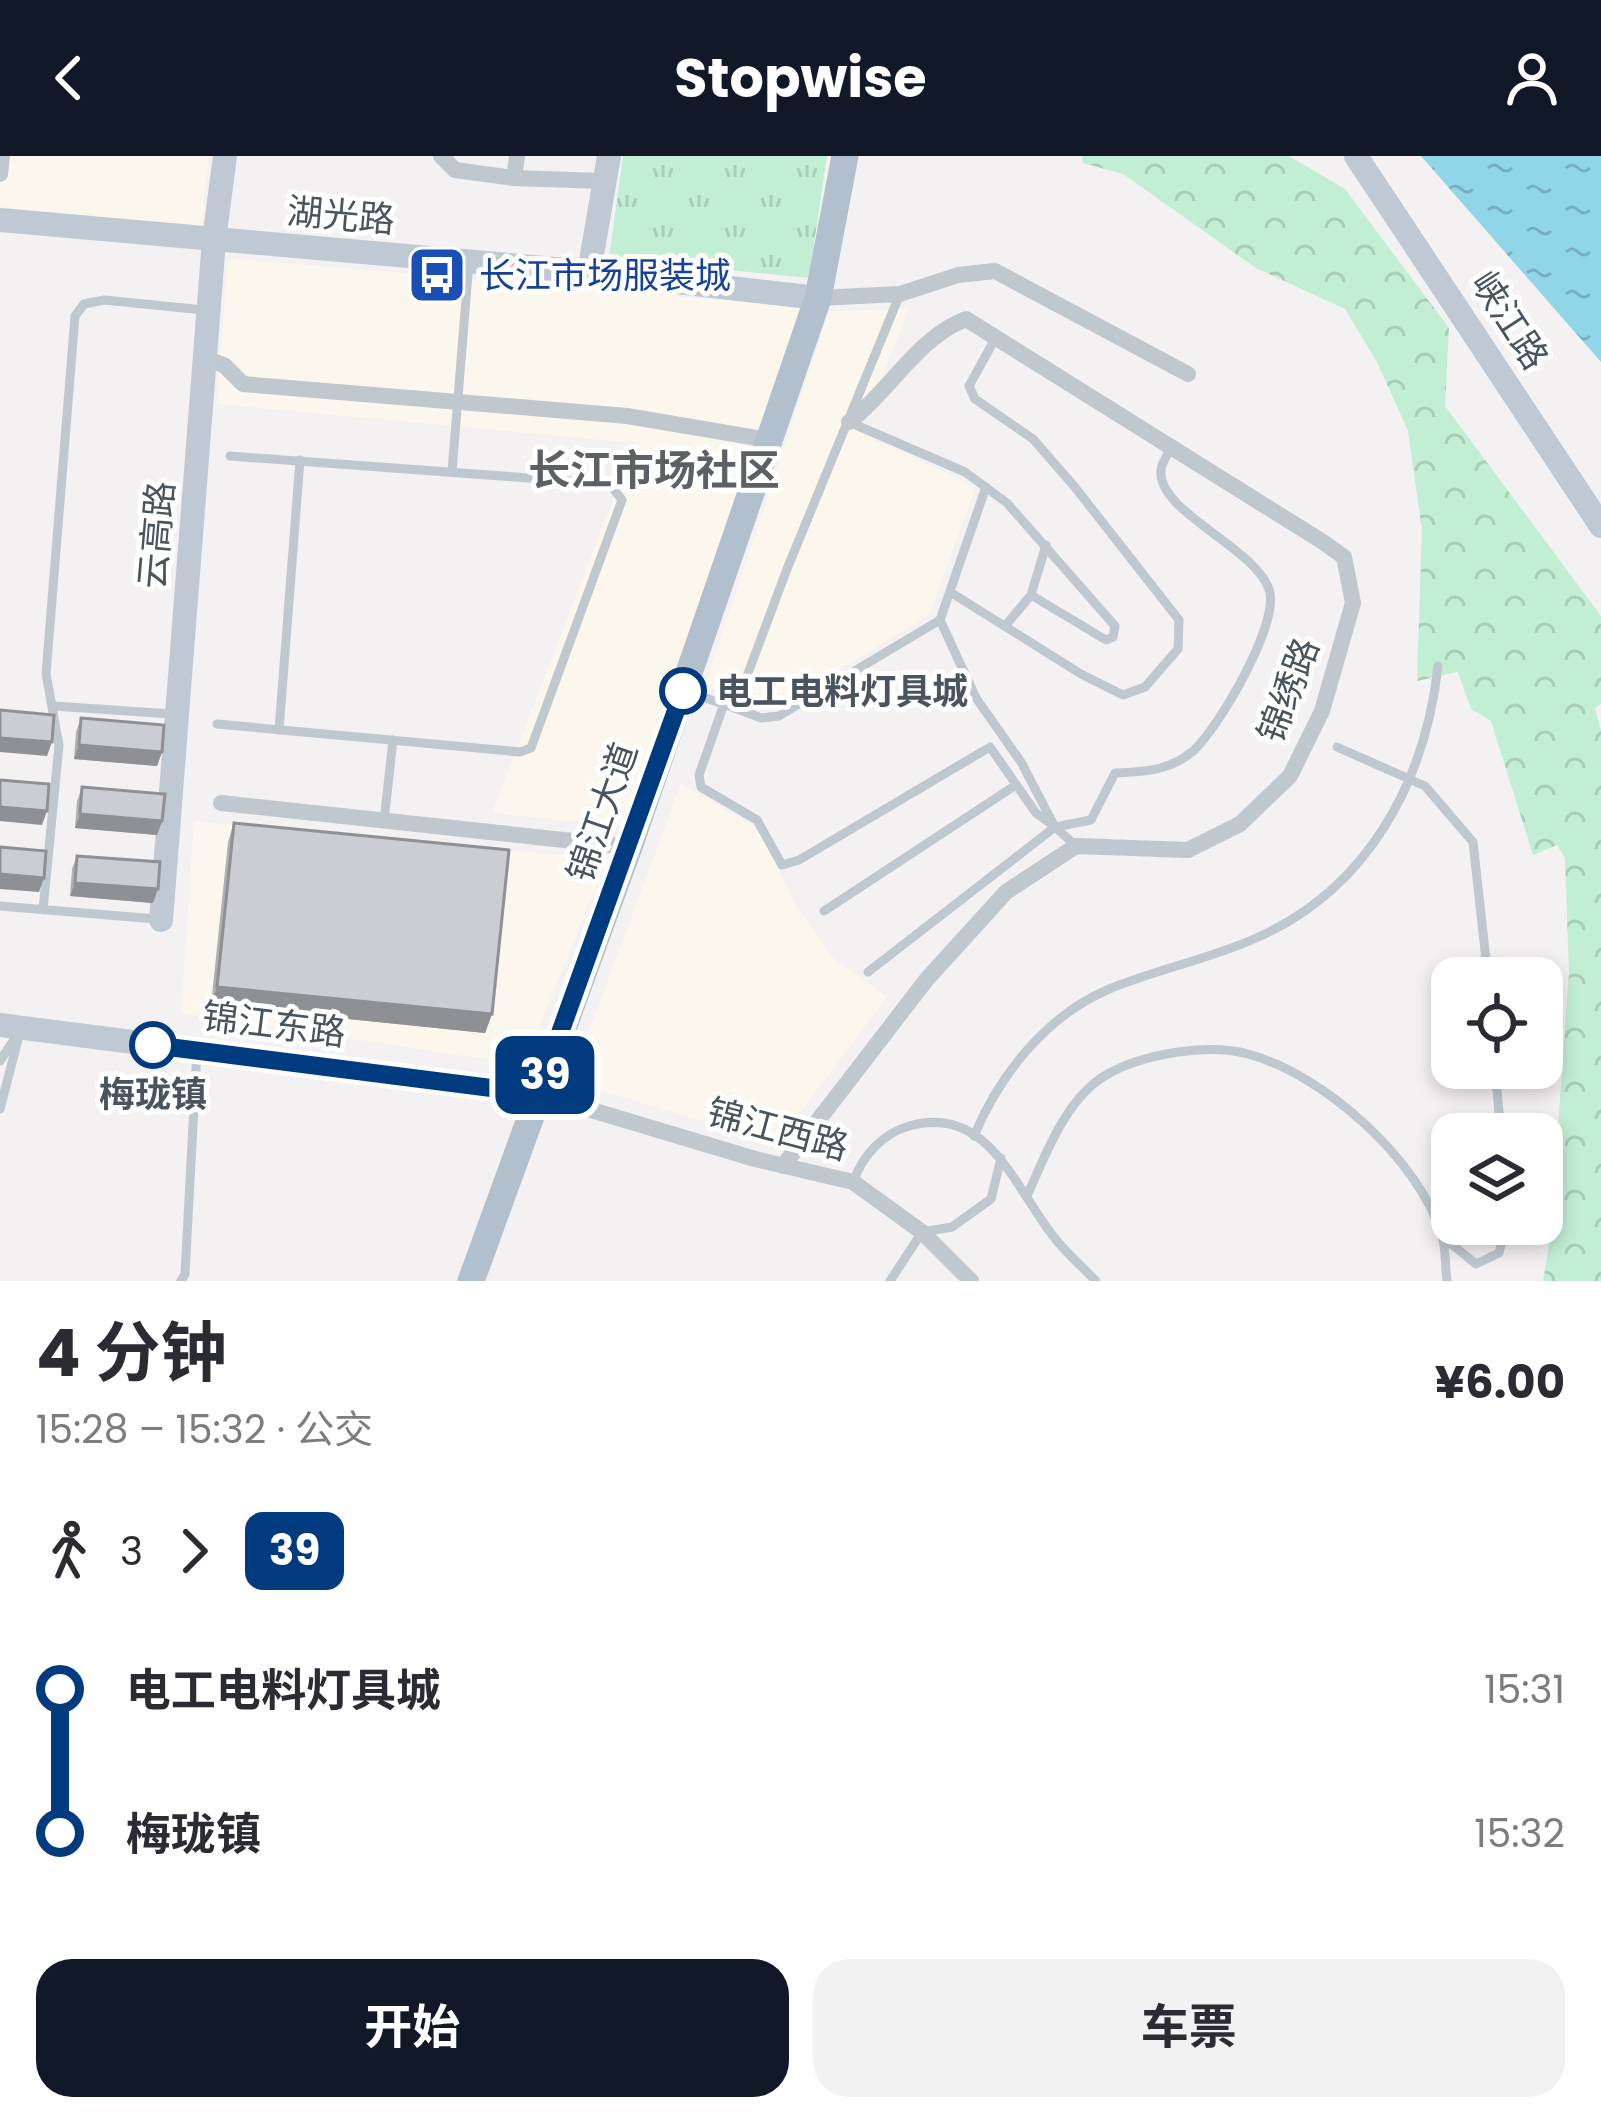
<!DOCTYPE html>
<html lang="zh">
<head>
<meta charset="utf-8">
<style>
	body { margin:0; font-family:Poppins,"Noto Sans SC",sans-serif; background:#f2f2f3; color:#2b2b33; height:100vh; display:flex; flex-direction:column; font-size:45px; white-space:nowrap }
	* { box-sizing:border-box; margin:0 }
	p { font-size:39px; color:#7c7c81 }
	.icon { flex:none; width:66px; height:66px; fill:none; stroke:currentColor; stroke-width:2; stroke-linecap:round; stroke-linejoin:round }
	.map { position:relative; height:1125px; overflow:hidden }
	.details { display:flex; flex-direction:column; background:#fff; flex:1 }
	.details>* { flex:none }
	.badge { padding:0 24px; border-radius:18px; font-size:42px; line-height:78px }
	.buttons { position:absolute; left:1431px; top:801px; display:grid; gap:24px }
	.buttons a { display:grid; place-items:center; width:132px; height:132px; border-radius:24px; background:#fff; box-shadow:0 6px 18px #0003; font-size:60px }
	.map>.badge { position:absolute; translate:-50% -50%; box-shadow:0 0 0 6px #fff }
	.legs { display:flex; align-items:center; gap:18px; height:132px; padding:0 36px; font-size:39px }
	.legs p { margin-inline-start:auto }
	.headline { display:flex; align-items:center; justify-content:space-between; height:204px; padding:0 36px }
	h1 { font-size:66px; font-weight:700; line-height:90px }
	.action { display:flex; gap:24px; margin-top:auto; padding:24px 36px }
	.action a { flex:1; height:138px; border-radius:36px; background:#111827; color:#fff; font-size:48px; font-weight:700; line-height:138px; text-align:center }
	.action a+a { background:#f2f2f3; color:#2b2b33 }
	ul { padding:0 36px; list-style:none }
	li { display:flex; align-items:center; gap:42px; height:144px; font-size:45px }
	li i { display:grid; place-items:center; width:18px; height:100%; margin:0 15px; background:currentColor }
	li i::after { content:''; width:30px; height:30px; margin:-15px; border:9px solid; border-radius:50%; background:#fff }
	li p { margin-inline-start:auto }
	li:first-child i { background:linear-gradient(#0000 50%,currentColor 0) }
	li:last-child i { background:linear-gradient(currentColor 50%,#0000 0) }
	header { display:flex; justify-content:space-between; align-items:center; height:156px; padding:0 36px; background:#111827; color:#fff; font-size:54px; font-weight:700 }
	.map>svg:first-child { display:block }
</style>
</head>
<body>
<header><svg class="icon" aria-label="back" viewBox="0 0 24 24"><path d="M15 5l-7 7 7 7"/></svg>Stopwise<svg class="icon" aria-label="person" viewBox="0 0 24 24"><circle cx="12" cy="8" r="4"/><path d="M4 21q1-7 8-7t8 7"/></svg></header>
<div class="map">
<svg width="1601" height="1125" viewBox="0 0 1601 1125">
	<defs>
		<pattern id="grass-tufts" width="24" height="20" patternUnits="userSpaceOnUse" patternTransform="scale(3)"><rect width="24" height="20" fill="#c2eed4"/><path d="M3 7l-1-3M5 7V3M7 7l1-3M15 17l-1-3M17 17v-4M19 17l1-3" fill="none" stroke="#a8ceb8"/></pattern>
		<pattern id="forest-crowns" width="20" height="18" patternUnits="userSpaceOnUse" patternTransform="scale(3)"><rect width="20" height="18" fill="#c2eed4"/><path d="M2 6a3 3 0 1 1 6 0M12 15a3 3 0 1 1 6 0" fill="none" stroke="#a8ceb8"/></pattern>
		<pattern id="water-ripples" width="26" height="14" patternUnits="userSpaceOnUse" patternTransform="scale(3)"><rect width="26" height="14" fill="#91d5e9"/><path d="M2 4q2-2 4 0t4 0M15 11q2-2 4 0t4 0" fill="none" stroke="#78afc0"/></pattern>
	</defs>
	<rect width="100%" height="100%" fill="#f3f1f1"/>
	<g fill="#fcf7ec">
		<polygon points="0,0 209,0 201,72 0,51"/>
		<polygon points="228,102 802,151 752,305 621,671 492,657 635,287 217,248"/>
		<polygon points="910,153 858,276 963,325 975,334 929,459 776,553 705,530 829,155"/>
		<polygon points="681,628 759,673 796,750 833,802 887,841 777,987 570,926"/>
		<polygon points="194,665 607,703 524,909 181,857"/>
	</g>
	<polygon fill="url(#grass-tufts)" points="623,0 827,0 809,122 609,102"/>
	<polygon fill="url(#forest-crowns)" points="1082,0 1289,0 1345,33 1449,172 1445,250 1601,460 1601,548 1595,552 1601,575 1601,1125 1543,1125 1550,1083 1569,817 1565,702 1557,689 1533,699 1491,565 1471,553 1458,516 1417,525 1422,374 1408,275 1377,206 1345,153 1256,112 1123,18 1083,7"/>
	<polygon fill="url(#water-ripples)" points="1421,0 1601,0 1601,206"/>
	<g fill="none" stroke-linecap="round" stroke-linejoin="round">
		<g stroke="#bfc8cf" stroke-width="9">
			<polyline points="849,266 965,316 1007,347 1115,470 1113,481 1106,484 1031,439"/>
			<polyline points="452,315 469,106"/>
			<polyline points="950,436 1081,518 1123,539 1145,531 1178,493 1179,464 1074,330 1033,283 975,243 969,230 996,181"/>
			<polyline points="940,464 976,542 1021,606 1055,671 1075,689"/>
			<polyline points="1005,470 1031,439 1046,389"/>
			<polyline points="685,535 735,552 787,413 900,138"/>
			<polyline points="724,548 699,619 701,631 757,664 782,709 799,704 990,591 1036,657 1055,671"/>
			<polyline points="54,550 172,558"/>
			<polyline points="735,552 761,562 779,560 940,464 986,331"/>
			<polyline points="217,568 520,596 531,592 622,344 610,328 230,300"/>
			<polyline points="279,574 300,304"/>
			<polyline points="1337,591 1425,630 1473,686 1488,822"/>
			<polyline points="384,665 393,584"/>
			<polyline points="0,750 156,763"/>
			<polyline points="43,754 59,589 46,518 75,160 84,148 104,144 204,154"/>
			<polyline points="824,755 1016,629"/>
			<path d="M868,816L1055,671L1091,664L1115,617C1143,616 1170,615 1193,595C1218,573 1281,466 1269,433C1254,391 1157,355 1161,315C1161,307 1169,297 1172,290"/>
			<polyline points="0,905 15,882"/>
			<polyline points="1495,912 1501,978"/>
			<polyline points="0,953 21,872"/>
			<path d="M974,980C999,920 1045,861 1107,834C1154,814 1206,804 1254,783C1366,735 1425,628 1438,510"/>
			<path d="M853,1026C863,999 882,978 909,970C990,947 1016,1036 1057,1085C1069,1099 1083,1112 1096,1125"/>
			<path d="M1027,1040C1045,1000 1066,942 1106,919C1142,898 1207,887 1248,898C1323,918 1420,1004 1442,1080C1446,1093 1445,1110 1447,1125"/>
			<polyline points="1444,1082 1476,1108 1499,1097 1506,1068"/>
			<polyline points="181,1125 185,1118 197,894"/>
			<polyline points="890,1125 922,1076 952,1071 991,1043 1001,1002"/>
		</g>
		<g stroke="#bfc8cf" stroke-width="16">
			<polyline points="441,0 455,14 514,22 602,25"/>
			<polyline points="0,18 2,0"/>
			<polyline points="514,22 517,0"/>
			<polyline points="818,142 900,138 958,119 995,115 1188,218"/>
			<polyline points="206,203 224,209 243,228 627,260 769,284"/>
			<polyline points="221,647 629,691"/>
			<polyline points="538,938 755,1003 853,1026 922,1076 971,1125"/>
			<path d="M783,1010L927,823L1006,736L1076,690L1188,694L1240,668L1290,620L1322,555L1353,447L1344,401L1323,386L966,163C918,181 889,236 849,266"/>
		</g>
		<g stroke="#bfc9d3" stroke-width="24">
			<polyline points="1356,0 1601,370"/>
			<polyline points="0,64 589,116 818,142"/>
			<polyline points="589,116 609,0"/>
			<polyline points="161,764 214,84 225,0"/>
			<polyline points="0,869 538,938"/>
		</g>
		<polyline stroke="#b2c0ce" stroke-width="27" points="471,1125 629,691 818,142 845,0"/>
	</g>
	<g fill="#afb0b5">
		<polygon points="81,562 162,596 157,610 74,603 76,576"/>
		<polygon points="82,631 162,665 157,679 75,672 77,645"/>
		<polygon points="234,667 492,858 485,877 211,849 228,686"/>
		<polygon points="77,700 153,747 70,740 72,713"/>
	</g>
	<g fill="#8e9094">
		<polygon points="0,582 52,586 47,600 0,596"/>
		<polygon points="79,589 162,596 157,610 74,603"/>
		<polygon points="0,651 47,655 42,669 0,665"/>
		<polygon points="80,658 162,665 157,679 75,672"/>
		<polygon points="0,718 44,722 39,736 0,733"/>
		<polygon points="75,727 158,733 153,747 70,740"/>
		<polygon points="217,831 492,858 485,877 211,849"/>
	</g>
	<g fill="#cbcdd3" stroke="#8e9094" stroke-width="3">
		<polygon points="0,554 54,559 52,586 0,582"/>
		<polygon points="81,562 164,569 162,596 79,589"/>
		<polygon points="0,624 49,628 47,655 0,651"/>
		<polygon points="82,631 165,638 162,665 80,658"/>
		<polygon points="234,667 509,694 492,858 217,831"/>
		<polygon points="0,691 46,695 44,722 0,718"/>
		<polygon points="77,700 160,706 158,733 75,727"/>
	</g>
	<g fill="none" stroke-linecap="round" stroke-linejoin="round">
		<defs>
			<polyline id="line-1" points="153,889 538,938 683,535"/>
		</defs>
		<use href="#line-1" stroke="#fff" stroke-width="27"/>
		<use href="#line-1" stroke="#003b80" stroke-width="18"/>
	</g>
	<defs>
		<symbol id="bus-square" viewBox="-11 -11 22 22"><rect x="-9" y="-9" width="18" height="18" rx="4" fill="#1a4fb4" stroke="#fff"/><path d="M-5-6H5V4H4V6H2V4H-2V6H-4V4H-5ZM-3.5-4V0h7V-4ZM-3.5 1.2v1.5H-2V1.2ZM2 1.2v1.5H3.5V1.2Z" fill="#fff"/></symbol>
	</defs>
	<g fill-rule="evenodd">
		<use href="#bus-square" x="404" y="86" width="66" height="66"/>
	</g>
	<g fill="#fff" stroke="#003b80" stroke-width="6">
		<circle cx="683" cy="535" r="21"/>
		<circle cx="153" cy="889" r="21"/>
	</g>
	<g text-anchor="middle" stroke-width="10" stroke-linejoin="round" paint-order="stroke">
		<g font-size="36" fill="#49545e" stroke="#fff">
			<text transform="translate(341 59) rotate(5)" y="13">湖光路</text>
			<text transform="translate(1510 164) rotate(57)" y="13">峡江路</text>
			<text transform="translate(156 379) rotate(-85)" y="13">云高路</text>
			<text transform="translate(1288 534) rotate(-69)" y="13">锦绣路</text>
			<text transform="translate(602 656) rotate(-71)" y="13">锦江大道</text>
			<text transform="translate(274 868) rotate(7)" y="13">锦江东路</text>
			<text transform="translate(778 973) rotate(15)" y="13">锦江西路</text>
		</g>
		<g font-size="36" fill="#164399" stroke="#fff" text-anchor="start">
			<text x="479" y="132">长江市场服装城</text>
		</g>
		<g font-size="36" font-weight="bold" fill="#49545e" stroke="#fff" text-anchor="start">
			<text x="716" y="548">电工电料灯具城</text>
			<text x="153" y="951" text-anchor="middle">梅珑镇</text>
		</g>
		<g font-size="42" font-weight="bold" fill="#5d6165" stroke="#fff">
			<text x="654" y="329">长江市场社区</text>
		</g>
	</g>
</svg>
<div class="buttons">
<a><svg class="icon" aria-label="locate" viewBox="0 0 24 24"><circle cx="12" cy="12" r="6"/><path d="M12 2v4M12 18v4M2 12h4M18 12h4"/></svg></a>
<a><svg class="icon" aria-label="layers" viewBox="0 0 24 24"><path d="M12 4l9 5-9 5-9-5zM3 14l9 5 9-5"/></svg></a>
</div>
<b class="badge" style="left:545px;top:919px;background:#003b80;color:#fff">39</b>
</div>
<section class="details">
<div class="headline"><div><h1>4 分钟</h1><p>15:28 – 15:32 · 公交</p></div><b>¥6.00</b></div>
<div class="legs"><svg class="icon" aria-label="walk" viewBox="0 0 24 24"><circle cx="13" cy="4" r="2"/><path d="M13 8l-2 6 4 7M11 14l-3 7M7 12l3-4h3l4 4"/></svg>3<svg class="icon" aria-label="forward" viewBox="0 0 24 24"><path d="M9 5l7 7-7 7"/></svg><b class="badge" style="background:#003b80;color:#fff">39</b></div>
<ul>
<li><i style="color:#003b80"></i><b>电工电料灯具城</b><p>15:31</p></li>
<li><i style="color:#003b80"></i><b>梅珑镇</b><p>15:32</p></li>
</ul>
<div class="action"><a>开始</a><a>车票</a></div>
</section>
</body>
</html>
